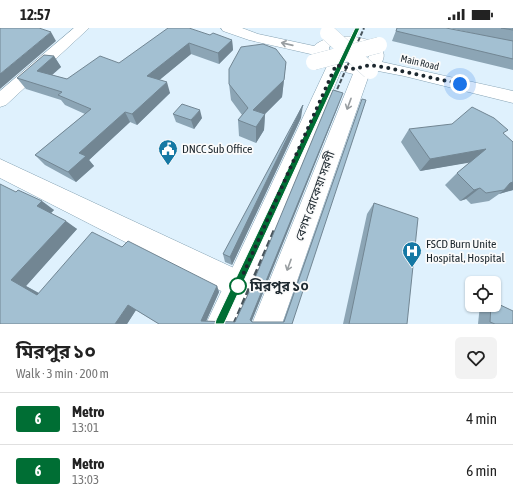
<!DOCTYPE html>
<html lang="en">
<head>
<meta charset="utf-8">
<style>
	body { margin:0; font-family:"Asap Condensed","Noto Sans Bengali",sans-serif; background:#f2f2f2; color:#222; height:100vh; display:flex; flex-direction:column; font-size:15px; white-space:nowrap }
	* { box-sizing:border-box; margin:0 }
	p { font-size:13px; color:#767676 }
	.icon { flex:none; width:22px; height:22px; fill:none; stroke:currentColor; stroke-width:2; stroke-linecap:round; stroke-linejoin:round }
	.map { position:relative; height:296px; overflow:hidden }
	.panel { display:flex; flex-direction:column; background:#fff; flex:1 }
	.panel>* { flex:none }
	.badge { padding:0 8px; border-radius:3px; font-size:14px; line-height:26px }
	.fabs { position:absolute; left:465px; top:248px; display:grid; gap:8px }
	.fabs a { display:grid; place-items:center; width:36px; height:36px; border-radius:6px; background:#fff; box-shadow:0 1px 3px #0004; font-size:20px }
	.you { position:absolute; width:20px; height:20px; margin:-10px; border:3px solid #fff; border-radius:50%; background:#1a73e8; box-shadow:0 0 0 6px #1a73e833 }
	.map>.badge { position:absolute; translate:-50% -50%; box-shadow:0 0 0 2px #fff }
	.round { display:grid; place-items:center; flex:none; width:42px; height:42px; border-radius:6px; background:#f2f2f2 }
	.head { display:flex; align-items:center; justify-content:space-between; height:68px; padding:0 16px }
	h1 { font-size:19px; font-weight:700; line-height:30px }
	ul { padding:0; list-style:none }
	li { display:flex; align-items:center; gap:12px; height:52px; padding:0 16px; border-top:1px solid #e0e0e0 }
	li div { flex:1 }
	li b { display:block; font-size:15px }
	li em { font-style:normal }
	li .badge { min-width:44px; font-weight:700; text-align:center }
	.status { display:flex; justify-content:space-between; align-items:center; height:28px; padding:0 20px; background:#fff; direction:ltr }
	.status svg { height:11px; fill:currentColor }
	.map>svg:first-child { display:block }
</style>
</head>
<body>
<div class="status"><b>12:57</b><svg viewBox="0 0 49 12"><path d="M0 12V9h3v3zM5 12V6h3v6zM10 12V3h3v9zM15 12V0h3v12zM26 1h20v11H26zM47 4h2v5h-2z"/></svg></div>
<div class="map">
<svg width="513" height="296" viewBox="0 0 513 296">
	<rect width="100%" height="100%" fill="#dff1fd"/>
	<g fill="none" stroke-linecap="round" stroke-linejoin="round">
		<defs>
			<g id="minor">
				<polygon points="74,0 89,0 6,77 0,79 0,63"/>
				<polygon points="0,131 249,247 253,257 249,267 239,271 229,267 0,150"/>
			</g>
			<path id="major" d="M221,0H242L258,6L314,18C332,0 395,9 382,34L513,63V75L404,48L373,42L370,44L282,296H252L353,46L341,43L236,296H206L327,38L318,32L315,27L249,12L223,3ZM345,13C354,15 367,18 369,28C363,44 341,34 330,27L329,19L337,14Z"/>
		</defs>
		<use href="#minor" stroke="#85a2b3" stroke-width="1"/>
		<use href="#major" stroke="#85a2b3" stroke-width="1"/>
		<use href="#minor" fill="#fff" fill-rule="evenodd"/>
		<use href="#major" fill="#fff" fill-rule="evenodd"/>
		<g stroke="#49555d" stroke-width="2" stroke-dasharray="4.5 2" stroke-linecap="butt">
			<polyline points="332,73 364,0"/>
			<polyline points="323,75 358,0"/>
		</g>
		<polyline stroke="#49555d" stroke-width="3" stroke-dasharray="5.5 3" stroke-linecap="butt" points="278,172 323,74"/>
		<g stroke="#49555d" stroke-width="3.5" stroke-dasharray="7 3.5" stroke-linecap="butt">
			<polyline points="220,296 278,171"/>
			<polyline points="234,296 275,201"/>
		</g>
		<defs>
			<g id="minor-bridge">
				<polyline points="328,5 370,43"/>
				<polyline points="314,34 379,17"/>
			</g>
		</defs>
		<use href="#minor-bridge" stroke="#85a2b3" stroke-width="16" stroke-linecap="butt"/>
		<use href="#minor-bridge" stroke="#fff" stroke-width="16"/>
	</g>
	<g fill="#8ca5b5">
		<polygon points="397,0 446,0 481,7 449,0 513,0 513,42 488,36 392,13"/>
		<polygon points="210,7 232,12 233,22 219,36 191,26 159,52 170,65 137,97 130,94 89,132 94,138 76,154 45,137 35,127 85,86 65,77 61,72 26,61 17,50 54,28 61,39 52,47 67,51"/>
		<polygon points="286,34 282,69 265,86 264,102 256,115 239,108 238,92 242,87 231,72 229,56"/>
		<polygon points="362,71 292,296 159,296 136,282 127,296 0,296 16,164 54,182 51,185 77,201 26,258 39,265 122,219 217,258 219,264 206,293 235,294 339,76 251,294 283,294"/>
		<polygon points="173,86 202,90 194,101 176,94"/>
		<polygon points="301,90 232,237 225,234 223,226"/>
		<polygon points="409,101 504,106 513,114 513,162 499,166 489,173 471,176 466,171 460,173 445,157 457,145 470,134 420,143 401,114"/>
		<polygon points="374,175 407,296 343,296 367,186"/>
		<polygon points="480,277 494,277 513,296 478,296"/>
	</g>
	<g fill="#728693">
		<polygon points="51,4 56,13 0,61 0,46"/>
		<polygon points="232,12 233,22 219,36 218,25"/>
		<polygon points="189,15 191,26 151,59 147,48"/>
		<polygon points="54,28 61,39 45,53 37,43"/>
		<polygon points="286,34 282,69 265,86 264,102 256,115 256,99 253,82"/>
		<polygon points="167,54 170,65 137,97 132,86"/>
		<polygon points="343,65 339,76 251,295 250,292"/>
		<polygon points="303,77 301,90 232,237 230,229"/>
		<polygon points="200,82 202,90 194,101 191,92"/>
		<polygon points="125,84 130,94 89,132 94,138 76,154 68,144 79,125"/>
		<polygon points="486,121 473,134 420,143 430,131"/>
		<polygon points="513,154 513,162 499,166 504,162 510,155"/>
		<polygon points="480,160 466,171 460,173 474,162"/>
		<polygon points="42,173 54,182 49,187 37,178"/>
		<polygon points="66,193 77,201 26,258 51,272 37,267 11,252"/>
		<polygon points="217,258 219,264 205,296 201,293"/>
		<polygon points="128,277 136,282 127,296 115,296"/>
	</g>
	<g fill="#a3c0d2" stroke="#728693">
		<polygon points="0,0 39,0 51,4 0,46"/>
		<polygon points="168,0 189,0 210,7 213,5 232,12 218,25 189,15 147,48 167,54 132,86 125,84 79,125 86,128 68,144 35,127 91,81 58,67 62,64 17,50 44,27 54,28 37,43 67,51 100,28 119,35"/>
		<polygon points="397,0 446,0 513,13 513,31 396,3"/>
		<polygon points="501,0 513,0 513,2"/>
		<polygon points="263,16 276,21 286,34 284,52 253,82 265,86 256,99 238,92 248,80 229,56 229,41 241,19"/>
		<polygon points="333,62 343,65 250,292 252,294 284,294 362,71 366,72 292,296 159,296 128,277 115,296 0,296 0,156 16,164 18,162 42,173 37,178 66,193 11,252 37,267 92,204 122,219 128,213 217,258 201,293 235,294 250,262"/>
		<polygon points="182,76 200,82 191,92 173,86"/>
		<polygon points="303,77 230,229 223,226"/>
		<polygon points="472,79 494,90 508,102 503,105 513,114 513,154 510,155 504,162 486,165 480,160 474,162 457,145 486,121 430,131 409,101 452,96"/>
		<polygon points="374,175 418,190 407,296 349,296"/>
		<polygon points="494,274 513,283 513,296 495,296 490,294 491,277 494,277"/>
	</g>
	<defs><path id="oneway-shaft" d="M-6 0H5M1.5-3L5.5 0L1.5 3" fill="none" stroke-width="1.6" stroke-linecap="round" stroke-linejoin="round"/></defs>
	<g stroke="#999ea1">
		<use href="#oneway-shaft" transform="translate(287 16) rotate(-167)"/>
		<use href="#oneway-shaft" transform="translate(349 76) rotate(110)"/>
		<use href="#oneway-shaft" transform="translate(289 237) rotate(110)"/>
	</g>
	<polygon fill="#006e34" stroke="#fff" points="355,0 360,0 224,296 215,296 216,292"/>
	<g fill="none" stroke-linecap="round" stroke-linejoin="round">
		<polyline stroke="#1d282f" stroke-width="4" stroke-dasharray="0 7.2" points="238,258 336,37 354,41 370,37 388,40 460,56"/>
	</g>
	<defs>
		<symbol id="civic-pin" viewBox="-11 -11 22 30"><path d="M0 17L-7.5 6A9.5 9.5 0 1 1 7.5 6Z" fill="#1578a4" stroke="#fbfbfb"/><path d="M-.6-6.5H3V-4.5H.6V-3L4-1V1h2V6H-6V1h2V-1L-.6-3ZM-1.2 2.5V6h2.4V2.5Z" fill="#fff"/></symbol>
		<symbol id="hospital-pin" viewBox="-11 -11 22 30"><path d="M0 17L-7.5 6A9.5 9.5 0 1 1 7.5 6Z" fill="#1578a4" stroke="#fbfbfb"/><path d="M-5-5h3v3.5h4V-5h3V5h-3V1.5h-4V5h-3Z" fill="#fff"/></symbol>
	</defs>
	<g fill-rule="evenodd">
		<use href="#civic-pin" x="157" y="110" width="22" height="30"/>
		<use href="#hospital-pin" x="401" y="212" width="22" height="30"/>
	</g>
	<circle fill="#fff" stroke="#006e34" stroke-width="2" cx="238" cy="258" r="8"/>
	<g text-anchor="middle" stroke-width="3.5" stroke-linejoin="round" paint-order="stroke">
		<g font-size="10" fill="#1d282f" stroke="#fbfbfb">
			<text transform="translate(420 34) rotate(13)" y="4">Main Road</text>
		</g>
		<g font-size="12" fill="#1d282f" stroke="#fbfbfb" text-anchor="start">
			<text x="182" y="125">DNCC Sub Office</text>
			<text x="426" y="220">FSCD Burn Unite<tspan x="426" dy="14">Hospital, Hospital</tspan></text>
		</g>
		<g font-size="12" fill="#1d282f" stroke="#fbfbfb">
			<text transform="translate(315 168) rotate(-70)" y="4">বেগম রোকেয়া সরণী</text>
		</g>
		<g font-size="14" font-weight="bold" fill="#1d282f" stroke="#fbfbfb" text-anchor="start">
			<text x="250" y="263">মিরপুর ১০</text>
		</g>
	</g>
</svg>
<div class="fabs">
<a><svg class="icon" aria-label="locate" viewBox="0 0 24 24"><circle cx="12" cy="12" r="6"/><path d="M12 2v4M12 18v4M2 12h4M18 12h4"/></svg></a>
</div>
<div class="you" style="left:460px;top:56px"></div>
</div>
<section class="panel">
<div class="head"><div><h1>মিরপুর ১০</h1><p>Walk · 3 min · 200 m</p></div><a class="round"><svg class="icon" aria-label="heart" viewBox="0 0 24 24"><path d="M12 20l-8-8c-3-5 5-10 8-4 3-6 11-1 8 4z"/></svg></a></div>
<ul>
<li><span class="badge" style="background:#006e34;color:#fff">6</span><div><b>Metro</b><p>13:01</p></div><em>4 min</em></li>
<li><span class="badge" style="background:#006e34;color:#fff">6</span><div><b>Metro</b><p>13:03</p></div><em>6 min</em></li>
</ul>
</section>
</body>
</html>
